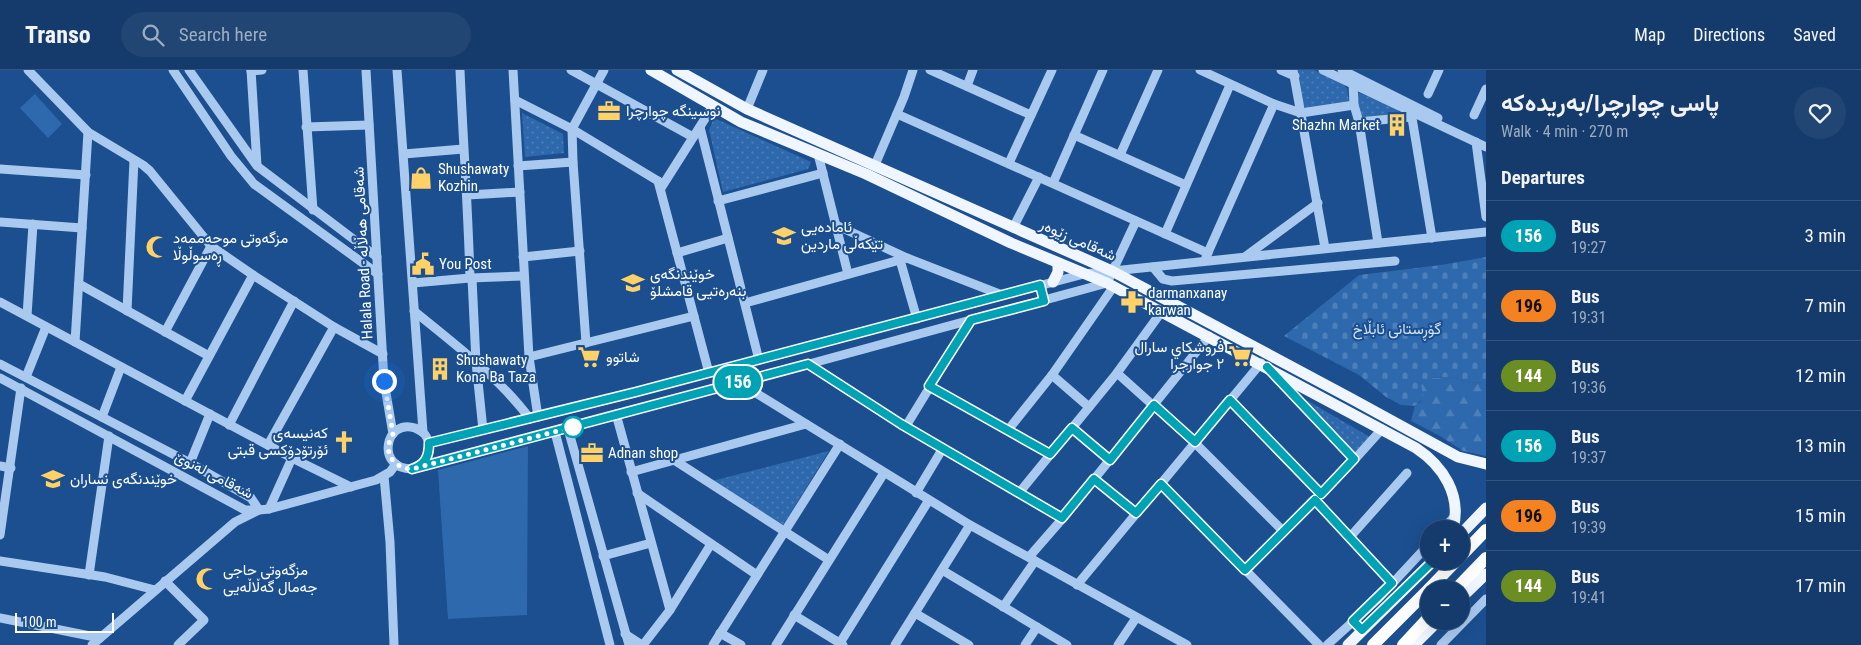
<!DOCTYPE html>
<html lang="en">
<head>
<meta charset="utf-8">
<style>
	body { margin:0; font-family:"Roboto Condensed",Vazirmatn,sans-serif; background:#214673; color:#f1f3f6; height:100vh; display:flex; flex-direction:column; font-size:19px; white-space:nowrap }
	* { box-sizing:border-box; margin:0 }
	p { font-size:16px; color:#9dadc1 }
	.icon { flex:none; width:28px; height:28px; fill:none; stroke:currentColor; stroke-width:2; stroke-linecap:round; stroke-linejoin:round }
	.map { position:relative; flex:1; overflow:hidden }
	.side { display:flex; flex-direction:column; background:#143b6b; width:375px }
	.side>* { flex:none }
	.badge { padding:0 10px; border-radius:16px; font-size:18px; line-height:32px }
	.controls { position:absolute; left:1420px; top:450px; display:grid; gap:10px }
	.controls a { display:grid; place-items:center; width:50px; height:50px; border-radius:50%; background:#143b6b; box-shadow:0 5px 20px #0002,0 0 0 1px #33557e; font-size:25px }
	.scale { position:absolute; left:15px; bottom:12px; width:99px; box-sizing:border-box; padding-left:5px; border:2px solid #fff; border-top:0; font-size:14px; line-height:18px; white-space:nowrap; color:#fff; -webkit-text-stroke:4px #1b4f8f; paint-order:stroke }
	.you { position:absolute; width:25px; height:25px; margin:-12px; border:4px solid #fff; border-radius:50%; background:#1a73e8; box-shadow:0 0 0 8px #1a73e833 }
	.map>.badge { position:absolute; translate:-50% -50%; box-shadow:0 0 0 2px #fff }
	h2 { padding:0 15px; font-size:19px; line-height:45px }
	.round { display:grid; place-items:center; flex:none; width:52px; height:52px; border-radius:26px; background:#214673 }
	.summary { display:flex; align-items:center; justify-content:space-between; height:85px; padding:0 15px }
	h1 { font-size:24px; font-weight:700; line-height:38px }
	ul { padding:0; list-style:none }
	li { display:flex; align-items:center; gap:15px; height:70px; padding:0 15px; border-top:1px solid #33557e }
	li div { flex:1 }
	li b { display:block; font-size:19px }
	li em { font-style:normal }
	li .badge { min-width:55px; font-weight:700; text-align:center }
	header { display:flex; align-items:center; gap:30px; box-sizing:border-box; height:70px; padding:0 25px; background:#143b6b; border-bottom:1px solid #33557e }
	header strong { font-size:24px }
	nav { display:flex; gap:28px; margin-inline-start:auto; font-size:18px }
	.search { width:350px; height:45px; background:#214673; display:flex; align-items:center; gap:12px; box-sizing:border-box; padding:0 18px; border-radius:28px; color:#9dadc1; font-size:19px }
	main { display:flex; flex:1; min-height:0 }
	.map>svg:first-child { display:block }
</style>
</head>
<body>
<header>
<strong>Transo</strong>
<div class="search"><svg class="icon" aria-label="search" viewBox="0 0 24 24"><circle cx="10" cy="10" r="6"/><path d="M15 15l6 6"/></svg>Search here</div>
<nav><a>Map</a><a>Directions</a><a>Saved</a></nav>
</header>
<main>
<div class="map">
<svg width="1486" height="575" viewBox="0 0 1486 575">
	<defs>
		<pattern id="forest-firs" width="22" height="20" patternUnits="userSpaceOnUse" patternTransform="scale(1.25)"><rect width="22" height="20" fill="#2e69ad"/><path d="M5 1l3.5 6h-7zM16 11l3.5 6h-7z" fill="#4d80b9"/></pattern>
		<pattern id="cemetery-stones" width="16" height="16" patternUnits="userSpaceOnUse" patternTransform="scale(1.25)"><rect width="16" height="16" fill="#2e69ad"/><path d="M2 7V4a2 2 0 0 1 4 0v3zM10 15v-3a2 2 0 0 1 4 0v3z" fill="#4d80b9"/></pattern>
		<pattern id="park-dots" width="8" height="8" patternUnits="userSpaceOnUse" patternTransform="scale(1.25)"><rect width="8" height="8" fill="#2e69ad"/><path d="M2 2h.1M6 6h.1" fill="none" stroke="#4d80b9" stroke-width="1.8" stroke-linecap="round"/></pattern>
	</defs>
	<rect width="100%" height="100%" fill="#1b4f8f"/>
	<polygon fill="url(#forest-firs)" points="1453,307 1465,312 1486,313 1486,386 1463,381 1440,366 1411,351 1415,335 1421,332 1421,313 1428,308"/>
	<polygon fill="url(#cemetery-stones)" points="1486,187 1486,313 1465,312 1453,307 1429,308 1421,313 1423,325 1420,332 1414,336 1401,335 1386,327 1359,305 1284,266 1359,205 1441,195"/>
	<g fill="url(#park-dots)">
		<polygon points="1298,0 1314,0 1343,13 1347,19 1349,31 1306,39 1304,36"/>
		<polygon points="1357,22 1398,39 1399,43 1362,49 1360,46"/>
		<polygon points="522,43 563,64 564,83 525,87"/>
		<polygon points="714,48 811,92 808,99 723,122 709,60"/>
		<polygon points="1301,327 1370,367 1355,382"/>
		<polygon points="829,381 783,455 712,411"/>
	</g>
	<g fill="#2e69ad">
		<polygon points="35,24 62,54 48,68 20,38"/>
		<polygon points="528,376 527,545 448,549 438,400"/>
	</g>
	<g fill="none" stroke-linecap="round" stroke-linejoin="round">
		<g stroke="#a9c9ee" stroke-width="9">
			<polyline points="28,0 88,62 143,95 150,101 211,176 253,205 334,257 383,284"/>
			<polyline points="173,0 231,86 254,114 378,204"/>
			<polyline points="189,0 257,96 377,187"/>
			<polyline points="251,0 257,95"/>
			<polyline points="303,0 313,140"/>
			<polyline points="366,0 384,311 393,364"/>
			<polyline points="397,0 423,362"/>
			<path d="M460,0C463,69 468,138 470,208"/>
			<polyline points="513,0 529,287 538,347"/>
			<polyline points="571,0 693,67"/>
			<polyline points="930,0 1031,45"/>
			<polyline points="1200,0 1274,34 1301,43 1354,35"/>
			<polyline points="1281,0 1295,6"/>
			<polyline points="1293,0 1325,178"/>
			<polyline points="1323,0 1486,77"/>
			<polyline points="1342,0 1438,48"/>
			<polyline points="251,1 262,0"/>
			<polyline points="1353,13 1354,35 1359,52 1378,173"/>
			<polyline points="967,16 973,0"/>
			<polyline points="1428,24 1439,0"/>
			<polyline points="515,30 572,59 663,114"/>
			<polyline points="747,39 763,0"/>
			<polyline points="1411,42 1432,168"/>
			<polyline points="897,44 1208,183"/>
			<polyline points="1474,45 1486,19"/>
			<polyline points="1359,52 1411,47"/>
			<polyline points="306,57 369,55"/>
			<polyline points="700,57 759,290"/>
			<polyline points="1074,65 1186,115"/>
			<polyline points="1476,72 1486,147"/>
			<polyline points="404,84 463,79"/>
			<polyline points="818,84 848,204"/>
			<polyline points="1120,85 1158,0"/>
			<polyline points="1009,93 1052,0"/>
			<polyline points="875,95 904,27 913,0"/>
			<polyline points="518,96 573,92"/>
			<polyline points="0,99 86,105"/>
			<polyline points="658,111 709,303"/>
			<polyline points="1053,113 1103,0"/>
			<polyline points="661,118 713,36"/>
			<polyline points="468,125 520,122"/>
			<polyline points="718,131 823,103"/>
			<polyline points="0,152 82,158"/>
			<polyline points="836,155 907,188 1002,225"/>
			<polyline points="1013,158 1039,107"/>
			<polyline points="1165,164 1230,15"/>
			<polyline points="677,183 728,168"/>
			<polyline points="1246,186 1318,133"/>
			<polyline points="523,187 580,181"/>
			<polyline points="1206,187 1274,34"/>
			<polyline points="900,190 917,249"/>
			<polyline points="1153,197 1163,209 1172,211 1395,191"/>
			<polyline points="472,208 476,292 483,360"/>
			<polyline points="413,213 470,208 523,206"/>
			<polyline points="79,214 209,286"/>
			<polyline points="0,232 292,388 351,417"/>
			<polyline points="745,233 907,188"/>
			<polyline points="127,241 134,90"/>
			<path d="M414,241C453,273 500,308 530,349"/>
			<polyline points="27,246 33,154"/>
			<polyline points="165,262 211,176"/>
			<polyline points="75,272 88,62"/>
			<polyline points="586,273 573,92 572,59 604,0"/>
			<polyline points="529,287 694,246"/>
			<polyline points="0,294 190,393 251,428 259,440"/>
			<polyline points="809,294 901,354 1063,448"/>
			<polyline points="1117,303 1195,373 1283,461"/>
			<polyline points="1052,305 1089,337"/>
			<polyline points="1276,306 1355,389"/>
			<polyline points="26,307 46,257"/>
			<polyline points="0,308 245,440 256,440"/>
			<polyline points="738,312 970,455 1187,575"/>
			<polyline points="929,316 1051,384"/>
			<polyline points="185,331 253,205"/>
			<polyline points="1230,331 1321,424"/>
			<polyline points="616,344 670,540"/>
			<polyline points="102,347 121,297"/>
			<polyline points="229,355 294,231"/>
			<polyline points="906,356 971,250"/>
			<polyline points="1072,358 1110,389"/>
			<polyline points="568,359 629,575"/>
			<polyline points="1008,360 1052,305 1114,216"/>
			<polyline points="555,362 610,575"/>
			<polyline points="429,373 635,322 1084,204 1486,162"/>
			<polyline points="268,375 334,257"/>
			<polyline points="674,390 829,490"/>
			<polyline points="190,393 210,344"/>
			<polyline points="0,396 11,398"/>
			<path d="M412,399C425,395 434,382 427,368C425,363 420,360 415,358C385,348 375,399 412,399L809,294L1107,213L1136,151"/>
			<polyline points="631,402 806,354"/>
			<polyline points="384,406 390,472 394,575"/>
			<polyline points="1094,409 1136,443"/>
			<polyline points="1161,414 1319,575"/>
			<polyline points="637,423 757,505"/>
			<polyline points="916,423 943,378"/>
			<polyline points="1019,423 1117,303 1162,241"/>
			<polyline points="1315,430 1392,513"/>
			<polyline points="269,439 292,388"/>
			<polyline points="1443,459 1455,446"/>
			<polyline points="0,465 21,318"/>
			<polyline points="1350,467 1407,403"/>
			<polyline points="603,486 651,473"/>
			<polyline points="1029,487 1063,448 1209,266"/>
			<polyline points="0,491 105,507 155,520"/>
			<polyline points="942,500 1067,575"/>
			<polyline points="1245,500 1355,389 1382,359"/>
			<polyline points="89,505 109,366"/>
			<polyline points="165,511 204,550 178,575"/>
			<polyline points="1077,515 1261,293"/>
			<polyline points="1003,537 1035,491"/>
			<polyline points="915,543 969,575"/>
			<polyline points="794,545 843,575"/>
			<polyline points="0,548 100,568"/>
			<polyline points="720,563 741,575"/>
			<polyline points="625,564 642,575"/>
			<polyline points="840,573 929,430"/>
			<polyline points="92,575 235,452 259,440 269,439 376,410 390,402 396,394"/>
			<polyline points="643,575 670,540 711,474"/>
			<polyline points="713,575 840,374"/>
			<polyline points="776,575 884,403"/>
			<polyline points="895,575 970,455"/>
			<polyline points="1025,575 1037,557"/>
			<polyline points="1118,575 1136,548"/>
			<polyline points="1327,575 1378,529 1429,474"/>
			<polyline points="1441,575 1486,529"/>
		</g>
		<g stroke="#f0f6ff" stroke-width="11">
			<path d="M651,0L741,52L866,104L1011,173L1107,213L1416,378C1443,396 1462,425 1453,459"/>
			<polyline points="677,0 747,39 1112,201 1352,329 1458,387 1486,394"/>
			<polyline points="1053,212 1058,202 1058,193"/>
			<polyline points="1461,464 1486,438"/>
			<polyline points="1461,528 1486,504"/>
			<polyline points="1348,575 1433,491"/>
			<polyline points="1414,575 1438,551"/>
		</g>
		<g stroke="#fff" stroke-width="12">
			<polyline points="1461,486 1486,460"/>
			<polyline points="1429,519 1456,491"/>
			<polyline points="1456,519 1486,488"/>
			<polyline points="1373,575 1429,519"/>
			<polyline points="1403,575 1429,547"/>
		</g>
	</g>
	<g fill="none" stroke-linecap="round" stroke-linejoin="round">
		<defs>
			<path id="line" d="M1267,297L1354,389L1321,424L1230,330L1195,372L1154,335L1110,390L1072,358L1050,384L929,316L971,250L1044,231L1040,215L636,322L429,373C429,387 425,395 412,399L808,294L901,354L1062,448L1094,409L1136,443L1161,414L1245,500L1315,430L1392,513L1353,551L1362,560L1433,491"/>
		</defs>
		<use href="#line" stroke="#fff" stroke-width="11"/>
		<use href="#line" stroke="#00a3b4" stroke-width="8"/>
		<path stroke="#fff" stroke-width="5" stroke-dasharray="0 9" d="M384,311L393,364C382,381 392,398 412,399L573,357"/>
	</g>
	<defs>
		<symbol id="office-bare" viewBox="-9 -9 18 18"><path d="M-6-3h4V-5.5h4V-3h4V5H-6ZM-1-4.5V-3h2v-1.5ZM-6 0V1H6V0Z" fill="#ffd166" stroke="#1b4f8f" stroke-width="2.5" paint-order="stroke"/></symbol>
		<symbol id="building-bare" viewBox="-9 -9 18 18"><path d="M-4-6H4V6H1V3H-1V6H-4ZM-2.5-4.3h1.7v1.8h-1.7ZM.8-4.3h1.7v1.8H.8ZM-2.5-1h1.7V.8h-1.7ZM.8-1h1.7V.8H.8Z" fill="#ffd166" stroke="#1b4f8f" stroke-width="2.5" paint-order="stroke"/></symbol>
		<symbol id="shop-bare" viewBox="-9 -9 18 18"><path d="M-5-2.5h2.3a2.7 3.5 0 0 1 5.4 0H5L5.5 6h-11ZM-1.5-2.5h3a1.5 2.3 0 0 0-3 0Z" fill="#ffd166" stroke="#1b4f8f" stroke-width="2.5" paint-order="stroke"/></symbol>
		<symbol id="school-bare" viewBox="-9 -9 18 18"><path d="M0-5L7-2L0 1L-7-2ZM-4 1L0 2.5L4 1V4Q0 6-4 4Z" fill="#ffd166" stroke="#1b4f8f" stroke-width="2.5" paint-order="stroke"/></symbol>
		<symbol id="mosque-bare" viewBox="-9 -9 18 18"><path d="M3.5-4.9A6 6 0 1 0 3.5 4.9A5 5 0 1 1 3.5-4.9Z" fill="#ffd166" stroke="#1b4f8f" stroke-width="2.5" paint-order="stroke"/></symbol>
		<symbol id="civic-bare" viewBox="-9 -9 18 18"><path d="M-.6-6.5H3V-4.5H.6V-3L4-1V1h2V6H-6V1h2V-1L-.6-3ZM-1.2 2.5V6h2.4V2.5Z" fill="#ffd166" stroke="#1b4f8f" stroke-width="2.5" paint-order="stroke"/></symbol>
		<symbol id="pharmacy-bare" viewBox="-9 -9 18 18"><path d="M-2-6h4v4h4v4h-4v4h-4v-4h-4v-4h4Z" fill="#ffd166" stroke="#1b4f8f" stroke-width="2.5" paint-order="stroke"/></symbol>
		<symbol id="supermarket-bare" viewBox="-9 -9 18 18"><path d="M-6-5.5h2.5l.6 2H6L4.5 2H-2.5L-4.4-4H-6ZM-1.5 3.2a1.3 1.3 0 1 0 .1 0ZM3 3.2a1.3 1.3 0 1 0 .1 0Z" fill="#ffd166" stroke="#1b4f8f" stroke-width="2.5" paint-order="stroke"/></symbol>
		<symbol id="church-bare" viewBox="-9 -9 18 18"><path d="M-1.2-6h2.4v3.5h3.3v2.4h-3.3V6h-2.4V-.1h-3.3v-2.4h3.3Z" fill="#ffd166" stroke="#1b4f8f" stroke-width="2.5" paint-order="stroke"/></symbol>
	</defs>
	<g fill-rule="evenodd">
		<use href="#office-bare" x="593" y="25" width="32" height="32"/>
		<use href="#building-bare" x="1381" y="39" width="32" height="32"/>
		<use href="#shop-bare" x="405" y="92" width="32" height="32"/>
		<use href="#school-bare" x="768" y="150" width="32" height="32"/>
		<use href="#mosque-bare" x="141" y="161" width="32" height="32"/>
		<use href="#civic-bare" x="407" y="178" width="32" height="32"/>
		<use href="#school-bare" x="617" y="197" width="32" height="32"/>
		<use href="#pharmacy-bare" x="1116" y="216" width="32" height="32"/>
		<use href="#supermarket-bare" x="1224" y="270" width="32" height="32"/>
		<use href="#supermarket-bare" x="573" y="271" width="32" height="32"/>
		<use href="#building-bare" x="424" y="283" width="32" height="32"/>
		<use href="#church-bare" x="328" y="356" width="32" height="32"/>
		<use href="#office-bare" x="576" y="367" width="32" height="32"/>
		<use href="#school-bare" x="37" y="393" width="32" height="32"/>
		<use href="#mosque-bare" x="191" y="493" width="32" height="32"/>
	</g>
	<circle fill="#fff" stroke="#00a3b4" stroke-width="2.5" cx="573" cy="357" r="10"/>
	<g text-anchor="middle" stroke-width="4" stroke-linejoin="round" paint-order="stroke">
		<g font-size="15" fill="#fff" stroke="#1b4f8f" text-anchor="start">
			<text x="626" y="46">نوسینگە چوارچرا</text>
			<text x="1380" y="60" text-anchor="end">Shazhn Market</text>
			<text x="438" y="104">Shushawaty<tspan x="438" dy="17">Kozhin</tspan></text>
			<text x="801" y="162">ئامادەیی<tspan x="801" dy="17">تێکەڵی ماردین</tspan></text>
			<text x="173" y="173">مزگەوتی موحەممەد<tspan x="173" dy="17">ڕەسوڵوڵا</tspan></text>
			<text x="439" y="199">You Post</text>
			<text x="650" y="209">خوێندنگەی<tspan x="650" dy="17">بنەرەتیی قامشلۆ</tspan></text>
			<text x="1148" y="228">darmanxanay<tspan x="1148" dy="17">karwan</tspan></text>
			<text x="1224" y="282" text-anchor="end">فروشكاي سارال<tspan x="1224" dy="17">٢ جوارجرا</tspan></text>
			<text x="606" y="292">شاتوو</text>
			<text x="456" y="295">Shushawaty<tspan x="456" dy="17">Kona Ba Taza</tspan></text>
			<text x="328" y="368" text-anchor="end">کەنیسەی<tspan x="328" dy="17">ئۆرتۆدۆکسی قبتی</tspan></text>
			<text x="608" y="388">Adnan shop</text>
			<text x="70" y="414">خوێندنگەی نساران</text>
			<text x="223" y="505">مزگەوتی حاجی<tspan x="223" dy="17">جەمال گەڵاڵەیی</tspan></text>
		</g>
		<g font-size="15" fill="#fff" stroke="#1b4f8f">
			<text transform="translate(1078 170) rotate(24)" y="5">شەقامی زێوەر</text>
			<text transform="translate(363 183) rotate(-93)" y="5">Halala Road - شەقامی هەڵاڵە</text>
			<text transform="translate(214 405) rotate(27)" y="5">شەقامی لەنوێ</text>
		</g>
		<g font-size="15" fill="#cfe3fa" stroke="#1b4f8f">
			<text x="1397" y="264">گۆڕستانی ئابڵاخ</text>
		</g>
	</g>
</svg>
<div class="controls">
<a>+</a>
<a>−</a>
</div>
<div class="scale">100 m</div>
<div class="you" style="left:384px;top:311px"></div>
<b class="badge" style="left:738px;top:312px;background:#00a3b4;color:#fff">156</b>
</div>
<section class="side">
<div class="summary"><div><h1>پاسی چوارچرا/بەریدەکە</h1><p>Walk · 4 min · 270 m</p></div><a class="round"><svg class="icon" aria-label="heart" viewBox="0 0 24 24"><path d="M12 20l-8-8c-3-5 5-10 8-4 3-6 11-1 8 4z"/></svg></a></div>
<h2>Departures</h2>
<ul>
<li><span class="badge" style="background:#00a3b4;color:#fff">156</span><div><b>Bus</b><p>19:27</p></div><em>3 min</em></li>
<li><span class="badge" style="background:#f58220;color:#111">196</span><div><b>Bus</b><p>19:31</p></div><em>7 min</em></li>
<li><span class="badge" style="background:#6b8e23;color:#fff">144</span><div><b>Bus</b><p>19:36</p></div><em>12 min</em></li>
<li><span class="badge" style="background:#00a3b4;color:#fff">156</span><div><b>Bus</b><p>19:37</p></div><em>13 min</em></li>
<li><span class="badge" style="background:#f58220;color:#111">196</span><div><b>Bus</b><p>19:39</p></div><em>15 min</em></li>
<li><span class="badge" style="background:#6b8e23;color:#fff">144</span><div><b>Bus</b><p>19:41</p></div><em>17 min</em></li>
</ul>
</section>
</main>
</body>
</html>
